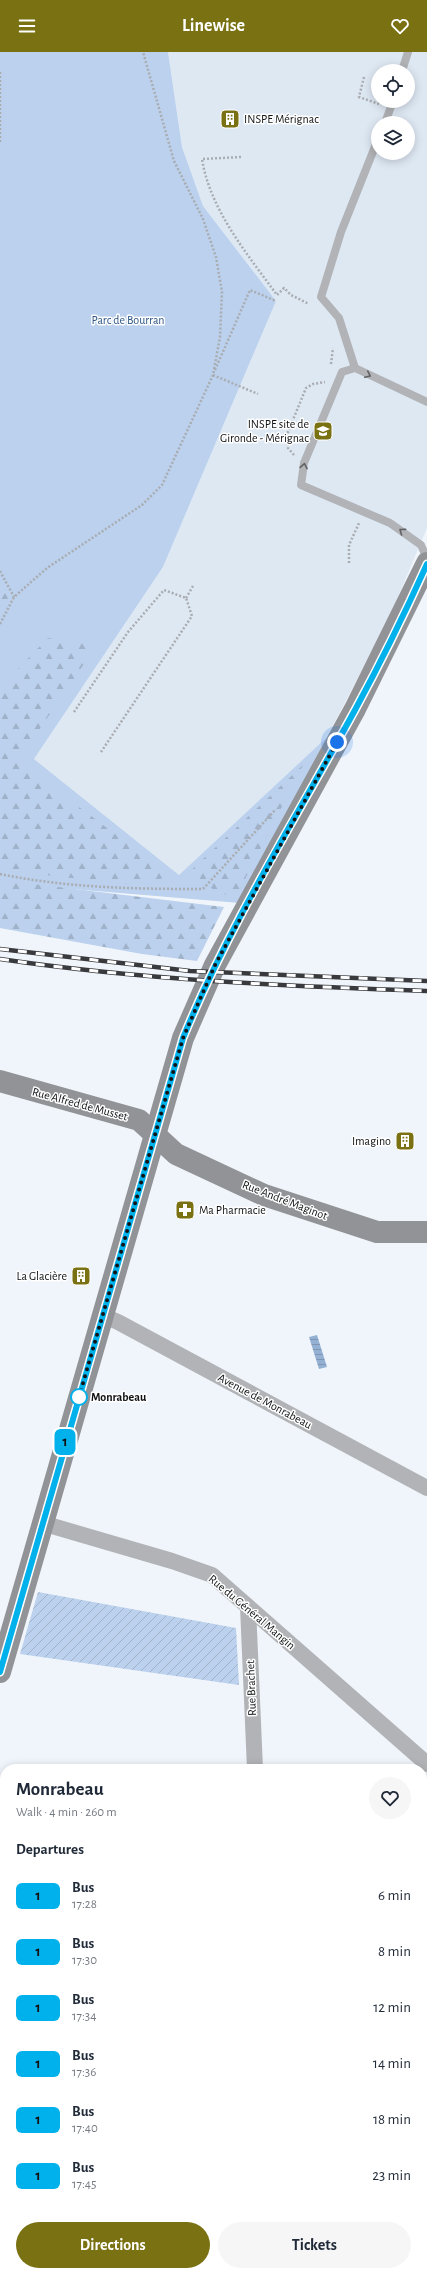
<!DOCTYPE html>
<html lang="en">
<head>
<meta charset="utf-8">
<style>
	body { margin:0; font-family:"Alegreya Sans",sans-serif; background:#f6f6f7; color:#1f2937; height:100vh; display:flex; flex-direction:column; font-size:15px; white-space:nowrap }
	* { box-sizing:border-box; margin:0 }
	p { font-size:13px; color:#747a83 }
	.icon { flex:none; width:22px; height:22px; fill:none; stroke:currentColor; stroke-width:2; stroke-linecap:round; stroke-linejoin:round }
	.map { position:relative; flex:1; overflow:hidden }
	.side { position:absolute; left:0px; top:1712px; width:427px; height:512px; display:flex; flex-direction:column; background:#fff; border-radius:16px 16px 0 0; box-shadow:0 2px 10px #0003 }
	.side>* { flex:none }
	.badge { padding:0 8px; border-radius:6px; font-size:14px; line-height:26px }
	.fabs { position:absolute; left:371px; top:12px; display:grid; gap:8px }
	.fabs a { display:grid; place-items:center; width:44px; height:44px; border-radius:50%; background:#fff; box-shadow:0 2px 10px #0003; font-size:20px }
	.you { position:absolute; width:20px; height:20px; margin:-10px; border:3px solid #fff; border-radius:50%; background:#1a73e8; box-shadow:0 0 0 6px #1a73e833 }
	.map>.badge { position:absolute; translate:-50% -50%; box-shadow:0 0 0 2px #fff }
	h2 { padding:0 16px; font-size:15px; line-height:36px }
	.round { display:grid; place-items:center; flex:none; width:42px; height:42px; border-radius:21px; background:#f6f6f7 }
	.summary { display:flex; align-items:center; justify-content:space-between; height:68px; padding:0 16px }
	h1 { font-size:19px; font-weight:700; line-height:30px }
	.action { display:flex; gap:8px; margin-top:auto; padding:8px 16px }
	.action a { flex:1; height:46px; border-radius:24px; background:#7a7112; color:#fff; font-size:16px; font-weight:700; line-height:46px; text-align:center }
	.action a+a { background:#f6f6f7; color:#1f2937 }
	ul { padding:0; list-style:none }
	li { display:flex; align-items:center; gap:12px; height:56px; padding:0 16px }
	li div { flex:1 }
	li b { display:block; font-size:15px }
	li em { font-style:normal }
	li .badge { min-width:44px; font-weight:700; text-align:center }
	header { display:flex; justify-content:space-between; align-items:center; height:52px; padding:0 16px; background:#7a7112; color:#fff; font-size:18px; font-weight:700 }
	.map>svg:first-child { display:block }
</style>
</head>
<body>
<header><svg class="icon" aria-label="menu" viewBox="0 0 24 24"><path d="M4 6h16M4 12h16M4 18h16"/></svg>Linewise<svg class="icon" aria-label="heart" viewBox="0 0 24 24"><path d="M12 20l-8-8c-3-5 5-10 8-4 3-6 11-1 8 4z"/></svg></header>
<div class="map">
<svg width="427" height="2224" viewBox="0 0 427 2224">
	<defs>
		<pattern id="forest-firs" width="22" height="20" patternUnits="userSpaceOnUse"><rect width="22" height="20" fill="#bbd1ed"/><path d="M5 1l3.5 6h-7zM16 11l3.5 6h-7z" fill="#a0b2ca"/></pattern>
		<pattern id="garden-furrows" width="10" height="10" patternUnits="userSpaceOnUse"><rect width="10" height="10" fill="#bbd1ed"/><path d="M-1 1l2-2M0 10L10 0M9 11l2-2" fill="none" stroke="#a0b2ca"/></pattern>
		<pattern id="water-rules" width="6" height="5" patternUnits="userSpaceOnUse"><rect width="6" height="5" fill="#94b1d4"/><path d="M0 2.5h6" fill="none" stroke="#7f97b5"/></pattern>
	</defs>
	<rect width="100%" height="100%" fill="#f0f5fb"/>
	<path fill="#dee8f3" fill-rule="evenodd" d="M168,0H427V476L389,566L327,685L179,823L34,707L163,515L276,249L203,154L182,95ZM378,19H408V49H378ZM378,71H408V101H378Z"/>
	<polygon fill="#bbd1ed" points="0,0 168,0 182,95 203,154 276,249 163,515 34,707 179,823 327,685 285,770 240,851 0,831"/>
	<g fill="url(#forest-firs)">
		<polygon points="0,531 8,546 0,560"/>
		<polygon points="48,586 96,594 18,709 171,824 136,833 0,818 0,635"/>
		<polygon points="303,713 235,847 185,824"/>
		<polygon points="0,828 224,855 197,909 142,902 0,876"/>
	</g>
	<g fill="url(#garden-furrows)">
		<polygon points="38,1540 236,1576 239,1633 20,1602"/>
		<polygon points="0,2156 5,2158 5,2219 255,2219 276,2224 0,2224"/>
	</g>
	<polygon fill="url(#water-rules)" points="317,1283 327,1315 319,1317 309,1285"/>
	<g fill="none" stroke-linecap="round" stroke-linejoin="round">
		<g stroke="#a9acb1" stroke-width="2.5" stroke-dasharray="2 2" stroke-linecap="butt">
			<polyline points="0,20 0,90"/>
			<polyline points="364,25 359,45 379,52"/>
			<path d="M241,105L202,107C210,158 248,203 277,243L284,236L291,243L309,252"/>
			<polyline points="331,312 333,296"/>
			<polyline points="215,318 250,238 276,249"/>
			<polyline points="213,323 258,342"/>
			<polyline points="294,403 288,396 288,380 306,336 313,332 325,330"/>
			<polyline points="349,511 349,493 359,471"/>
			<polyline points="0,519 14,545"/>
			<polyline points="186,546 193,534"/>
			<polyline points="0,572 14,545 47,516 142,453 162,433 213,323 220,285 222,240 216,205 203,167 174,109 143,0"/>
			<polyline points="74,660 128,580 164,538 186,546 192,564 101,700"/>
			<path d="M0,822C67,836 135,837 203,837L276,757"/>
		</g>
		<g stroke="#b1b3b6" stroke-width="8">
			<polyline points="402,19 408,0"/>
			<polyline points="385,71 393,49"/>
			<polyline points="355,316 339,266 321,245 341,180 378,87"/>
			<polyline points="427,350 355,316 342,320 304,411 301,433 390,471 421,493 427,507"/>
			<polyline points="0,2185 5,2187"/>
			<polyline points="140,2219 161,2224"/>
		</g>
		<g stroke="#b1b3b6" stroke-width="16">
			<polyline points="102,1263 118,1270 427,1436"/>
			<polyline points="42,1471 172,1509 212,1523 427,1712"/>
			<polyline points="248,1555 255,1717"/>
			<polyline points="422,1846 427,1841"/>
			<polyline points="0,2135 5,2136"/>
			<polyline points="422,2152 427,2147"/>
			<polyline points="341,2219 364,2224"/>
		</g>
		<g stroke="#919397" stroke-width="22">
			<polyline points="0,1029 139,1068 176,1102 264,1143 377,1180 427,1180"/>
			<polyline points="0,1620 183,986 215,913 355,657 427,511"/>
		</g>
		<defs>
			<g id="rail">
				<polyline points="0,897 190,919 427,929"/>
				<path d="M0,907C142,928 284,934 427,939"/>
			</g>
		</defs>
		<use href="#rail" stroke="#393a3d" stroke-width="4.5"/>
		<use href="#rail" stroke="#fff" stroke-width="3" stroke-dasharray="9" stroke-linecap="butt"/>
	</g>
	<defs><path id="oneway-chevron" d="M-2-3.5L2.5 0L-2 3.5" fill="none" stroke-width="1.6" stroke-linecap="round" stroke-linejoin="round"/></defs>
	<g stroke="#616265">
		<use href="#oneway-chevron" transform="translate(368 323) rotate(25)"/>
		<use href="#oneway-chevron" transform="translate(304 414) rotate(-79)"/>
		<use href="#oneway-chevron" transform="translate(402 479) rotate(-144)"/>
	</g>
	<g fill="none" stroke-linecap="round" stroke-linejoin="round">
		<defs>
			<path id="line" d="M0,1620L183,986C230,871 296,766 355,658C381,610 405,561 427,512"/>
		</defs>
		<use href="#line" stroke="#fff" stroke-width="9"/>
		<use href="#line" stroke="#00b1eb" stroke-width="6"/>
		<polyline stroke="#111214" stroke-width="4" stroke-dasharray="0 7.2" points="79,1345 183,986 215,913 337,690"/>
	</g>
	<defs>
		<symbol id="building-square" viewBox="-11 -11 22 22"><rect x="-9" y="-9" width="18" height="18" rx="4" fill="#7a7112" stroke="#fff"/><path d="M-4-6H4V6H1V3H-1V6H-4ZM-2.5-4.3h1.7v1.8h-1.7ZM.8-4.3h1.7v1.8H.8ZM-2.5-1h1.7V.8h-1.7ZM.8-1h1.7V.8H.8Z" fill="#fff"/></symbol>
		<symbol id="university-square" viewBox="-11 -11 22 22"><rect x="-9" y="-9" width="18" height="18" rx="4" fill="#7a7112" stroke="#fff"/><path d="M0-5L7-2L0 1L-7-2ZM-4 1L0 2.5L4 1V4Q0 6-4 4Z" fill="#fff"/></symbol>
		<symbol id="pharmacy-square" viewBox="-11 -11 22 22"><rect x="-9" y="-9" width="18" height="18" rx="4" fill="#7a7112" stroke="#fff"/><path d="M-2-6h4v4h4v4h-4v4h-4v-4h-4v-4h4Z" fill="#fff"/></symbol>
	</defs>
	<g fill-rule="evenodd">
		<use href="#building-square" x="219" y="56" width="22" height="22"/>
		<use href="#university-square" x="312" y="368" width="22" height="22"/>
		<use href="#building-square" x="394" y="1078" width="22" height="22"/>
		<use href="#pharmacy-square" x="174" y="1147" width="22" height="22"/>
		<use href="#building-square" x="70" y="1213" width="22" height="22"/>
	</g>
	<circle fill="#fff" stroke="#00b1eb" stroke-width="2" cx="79" cy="1345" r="8"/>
	<g text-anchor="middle" stroke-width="3" stroke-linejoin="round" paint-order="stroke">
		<g font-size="12" fill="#111214" stroke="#fff" text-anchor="end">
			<text x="244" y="71" text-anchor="start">INSPE Mérignac</text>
			<text x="309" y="376">INSPE site de<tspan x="309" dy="14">Gironde - Mérignac</tspan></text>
			<text x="391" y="1093">Imagino</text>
			<text x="199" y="1162" text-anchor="start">Ma Pharmacie</text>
			<text x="67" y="1228">La Glacière</text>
		</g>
		<g font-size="12" fill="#2f5787" stroke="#fff">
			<text x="128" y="272">Parc de Bourran</text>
		</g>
		<g font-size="12" fill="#111214" stroke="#fff">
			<text transform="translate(80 1052) rotate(15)" y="4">Rue Alfred de Musset</text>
			<text transform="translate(285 1148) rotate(21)" y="4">Rue André Maginot</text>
			<text transform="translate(265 1349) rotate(28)" y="4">Avenue de Monrabeau</text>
			<text transform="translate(252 1560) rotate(40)" y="4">Rue du Général Mangin</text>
			<text transform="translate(251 1636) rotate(-92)" y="4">Rue Brachet</text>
		</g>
		<g font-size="12" font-weight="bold" fill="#111214" stroke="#fff" text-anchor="start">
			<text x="91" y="1349">Monrabeau</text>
		</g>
	</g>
</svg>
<div class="fabs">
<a><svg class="icon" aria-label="locate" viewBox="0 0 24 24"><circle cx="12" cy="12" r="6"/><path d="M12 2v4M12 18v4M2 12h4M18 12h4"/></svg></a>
<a><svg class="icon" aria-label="layers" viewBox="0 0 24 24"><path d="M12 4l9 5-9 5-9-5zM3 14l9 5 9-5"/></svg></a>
</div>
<div class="you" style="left:337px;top:690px"></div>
<b class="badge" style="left:65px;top:1390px;background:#00b1eb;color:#111">1</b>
<section class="side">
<div class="summary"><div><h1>Monrabeau</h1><p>Walk · 4 min · 260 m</p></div><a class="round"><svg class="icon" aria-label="heart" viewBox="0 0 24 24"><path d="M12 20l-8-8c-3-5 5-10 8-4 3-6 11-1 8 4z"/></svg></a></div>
<h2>Departures</h2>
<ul>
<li><span class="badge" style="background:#00b1eb;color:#111">1</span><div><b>Bus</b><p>17:28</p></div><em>6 min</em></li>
<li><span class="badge" style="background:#00b1eb;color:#111">1</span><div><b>Bus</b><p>17:30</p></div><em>8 min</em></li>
<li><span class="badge" style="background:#00b1eb;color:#111">1</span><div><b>Bus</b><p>17:34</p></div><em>12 min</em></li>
<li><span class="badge" style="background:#00b1eb;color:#111">1</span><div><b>Bus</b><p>17:36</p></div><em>14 min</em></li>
<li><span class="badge" style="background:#00b1eb;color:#111">1</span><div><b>Bus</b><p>17:40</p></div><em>18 min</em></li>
<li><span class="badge" style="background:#00b1eb;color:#111">1</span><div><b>Bus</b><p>17:45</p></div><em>23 min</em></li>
</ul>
<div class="action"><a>Directions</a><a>Tickets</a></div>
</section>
</div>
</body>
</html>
